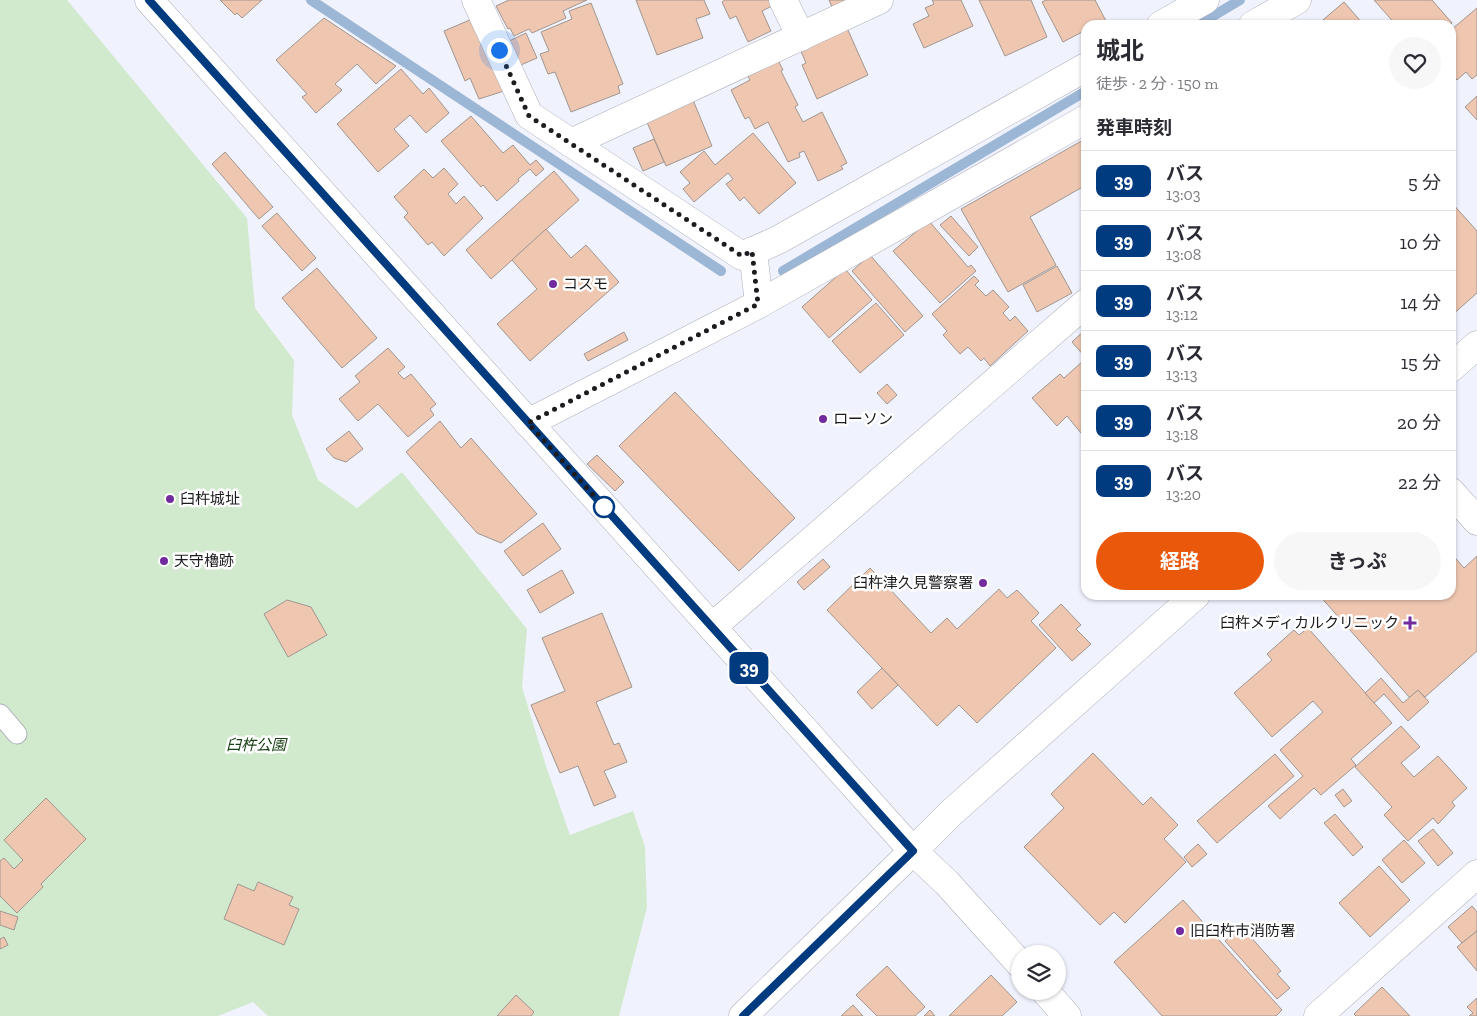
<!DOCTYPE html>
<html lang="ja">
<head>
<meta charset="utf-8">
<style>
	body { margin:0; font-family:"Zilla Slab","Noto Sans JP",serif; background:#f7f7f7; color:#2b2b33; height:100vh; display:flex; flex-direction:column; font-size:19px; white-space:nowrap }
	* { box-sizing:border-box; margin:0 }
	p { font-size:16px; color:#7c7c81 }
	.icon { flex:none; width:28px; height:28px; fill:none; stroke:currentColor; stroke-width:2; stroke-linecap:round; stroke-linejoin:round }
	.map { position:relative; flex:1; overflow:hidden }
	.details { position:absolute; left:1081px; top:20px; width:375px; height:580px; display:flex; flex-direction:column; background:#fff; border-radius:15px; box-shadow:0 1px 4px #0004 }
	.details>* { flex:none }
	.badge { padding:0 10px; border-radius:8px; font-size:18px; line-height:32px }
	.fabs { position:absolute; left:1011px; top:945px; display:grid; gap:10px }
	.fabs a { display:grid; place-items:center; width:55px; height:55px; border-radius:50%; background:#fff; box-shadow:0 1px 4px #0004; font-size:25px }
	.you { position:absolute; width:25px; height:25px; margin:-12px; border:4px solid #fff; border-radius:50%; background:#1a73e8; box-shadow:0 0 0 8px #1a73e833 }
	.map>.badge { position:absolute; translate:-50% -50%; box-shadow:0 0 0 2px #fff }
	h2 { padding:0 15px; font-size:19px; line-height:45px }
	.round { display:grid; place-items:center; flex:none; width:52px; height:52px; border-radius:26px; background:#f7f7f7 }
	.headline { display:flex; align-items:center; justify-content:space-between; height:85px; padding:0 15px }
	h1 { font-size:24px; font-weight:700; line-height:38px }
	.action { display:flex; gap:10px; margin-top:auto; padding:10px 15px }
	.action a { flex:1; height:58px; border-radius:30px; background:#ea580c; color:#fff; font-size:20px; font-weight:700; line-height:58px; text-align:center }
	.action a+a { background:#f7f7f7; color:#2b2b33 }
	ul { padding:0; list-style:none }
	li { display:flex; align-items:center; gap:15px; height:60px; padding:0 15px; border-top:1px solid #e1e1e2 }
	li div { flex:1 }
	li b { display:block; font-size:19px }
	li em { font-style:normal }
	li .badge { min-width:55px; font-weight:700; text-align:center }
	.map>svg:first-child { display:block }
</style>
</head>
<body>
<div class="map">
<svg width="1477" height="1016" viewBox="0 0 1477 1016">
	<rect width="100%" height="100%" fill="#f0f2fd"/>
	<polygon fill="#d1eace" points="0,0 67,0 247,218 255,308 294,360 292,415 318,480 357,508 402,472 527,629 522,687 546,766 570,835 633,811 645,847 647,907 619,1016 268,1016 253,1002 218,1016 0,1016"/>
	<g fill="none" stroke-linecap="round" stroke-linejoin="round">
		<g stroke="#9cb6d6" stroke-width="10">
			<polyline points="311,0 721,271"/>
			<polyline points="1198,25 1240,0"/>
			<polyline points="783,271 1086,91"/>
		</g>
	</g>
	<g fill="#efc7b1" stroke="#a09690">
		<polygon points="220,0 262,0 242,18 237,13 235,15"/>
		<polygon points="509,0 587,0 563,11 566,18 532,33 529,29 514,36 510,28 508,29 496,6"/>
		<polygon points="636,0 704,0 710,14 696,19 703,38 657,55"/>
		<polygon points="725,0 769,0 772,6 762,11 771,31 748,42 736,16 730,19 722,2"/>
		<polygon points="829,0 847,0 832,7"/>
		<polygon points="932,0 961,0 973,26 924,48 913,24 929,16 925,8 934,4"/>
		<polygon points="979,0 1031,0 1047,37 1005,56"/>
		<polygon points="1046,0 1095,0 1106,21 1101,23 1102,25 1086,25 1086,35 1084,31 1063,42 1042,2"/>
		<polygon points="1374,0 1432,0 1452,23 1449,25 1396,25"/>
		<polygon points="1344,2 1364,25 1317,25"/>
		<polygon points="591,3 623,84 618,86 620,93 571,112 555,72 548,74 540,54 549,51 541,32 572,19 569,11"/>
		<polygon points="1477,8 1477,75 1472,79 1466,72 1457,80 1451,73 1451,30"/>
		<polygon points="324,18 396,66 376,84 357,64 335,84 342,90 316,113 302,97 307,94 276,60"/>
		<polygon points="472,19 504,91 479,99 470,78 465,81 444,31"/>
		<polygon points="847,28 868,75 817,99 802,65 806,63 800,49"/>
		<polygon points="526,33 537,58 516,67 505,43"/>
		<polygon points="778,60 783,70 781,71 798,105 795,107 803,122 822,112 847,163 841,166 843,169 818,181 804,151 799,153 800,157 788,162 768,122 755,129 749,117 745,119 731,90 750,80 747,75"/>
		<polygon points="401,69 423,94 429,88 449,113 426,133 410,115 394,129 409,146 378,172 337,124"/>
		<polygon points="1477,96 1477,120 1465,107"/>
		<polygon points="693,100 712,146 666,166 646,120"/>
		<polygon points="471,116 503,153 513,145 530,165 536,160 544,169 536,176 530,169 518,179 519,181 497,201 483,185 481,187 441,141"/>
		<polygon points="753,133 796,183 759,214 744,197 740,201 726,184 733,179 728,173 694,202 683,189 690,183 680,172 704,151 715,165"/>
		<polygon points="654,139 664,162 643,171 633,148"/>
		<polygon points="1085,139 1086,142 1086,185 1030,217 1056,265 1008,292 961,209"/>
		<polygon points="225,152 273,207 259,219 212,164"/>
		<polygon points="444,168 458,184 448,194 456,204 464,196 483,218 444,256 432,242 428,245 404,217 408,213 394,197 424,169 433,178"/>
		<polygon points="554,171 579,200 491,279 466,250"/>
		<polygon points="1451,202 1477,231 1477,293 1451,316"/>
		<polygon points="277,213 316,258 302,271 262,226"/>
		<polygon points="951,216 978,247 969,256 940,225"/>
		<polygon points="929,221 968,267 971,265 976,271 940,303 893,251"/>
		<polygon points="546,229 571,258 586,245 619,282 530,361 497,324 537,289 512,260"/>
		<polygon points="870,255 923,316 905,332 852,271"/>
		<polygon points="1057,266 1072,293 1037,312 1023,285"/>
		<polygon points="317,268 377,338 342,368 282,298"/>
		<polygon points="845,269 872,300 829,338 802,307"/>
		<polygon points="974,276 979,281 975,285 986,296 993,290 1009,307 1003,313 1010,321 1015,316 1028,331 990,366 984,358 981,361 968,347 960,354 943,335 947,331 932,314"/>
		<polygon points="876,303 904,335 860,373 832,341"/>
		<polygon points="1086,329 1086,358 1072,342"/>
		<polygon points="624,332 628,340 588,361 584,354"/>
		<polygon points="388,348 405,367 398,373 404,379 411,374 436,404 430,409 434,415 408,437 378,404 358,421 339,399 360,382 355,376"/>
		<polygon points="1083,361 1086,365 1086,439 1067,416 1057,426 1032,398 1060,374 1064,378"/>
		<polygon points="887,384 897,395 887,404 877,393"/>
		<polygon points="675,392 795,518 739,571 619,446"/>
		<polygon points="440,421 461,448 471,438 537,514 501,543 477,533 406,452"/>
		<polygon points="349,431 363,449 346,462 334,458 326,449"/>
		<polygon points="597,455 624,482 615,491 587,464"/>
		<polygon points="543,523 561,549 523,576 504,551"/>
		<polygon points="1451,553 1464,568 1477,556 1477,651 1425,697 1418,690 1410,698 1319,595 1451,595"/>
		<polygon points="823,559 830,567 804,590 797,582"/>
		<polygon points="870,568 931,633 947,618 957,629 999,589 1007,598 1017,590 1039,613 1031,621 1056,648 977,723 959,705 937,726 827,610"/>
		<polygon points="562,570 574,593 540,613 527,590"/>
		<polygon points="287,600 311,607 327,635 288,657 264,614"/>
		<polygon points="1061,604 1081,625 1076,629 1091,644 1072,661 1039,625"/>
		<polygon points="602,613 632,687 596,702 614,745 619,743 627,762 604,771 616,797 594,806 578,766 560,773 531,705 565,691 542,638"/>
		<polygon points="1308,628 1392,723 1351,759 1356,765 1321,795 1314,788 1280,819 1268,806 1303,776 1280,750 1323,712 1313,701 1272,737 1234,693 1272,660 1267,654 1294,630 1299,635"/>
		<polygon points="882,668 898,685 872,709 857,692"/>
		<polygon points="1381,678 1403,703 1418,690 1429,702 1408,721 1384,694 1374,703 1365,693"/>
		<polygon points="1401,726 1420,747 1401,763 1414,777 1438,756 1467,788 1452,802 1455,806 1438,824 1433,818 1408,841 1384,815 1392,807 1355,767"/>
		<polygon points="1093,753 1143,805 1151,797 1178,825 1164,839 1186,862 1125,923 1114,912 1100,925 1024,847 1064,808 1051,794"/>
		<polygon points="1275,754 1294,776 1217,843 1197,821"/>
		<polygon points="1343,789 1352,801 1344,807 1335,795"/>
		<polygon points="46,798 86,839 41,884 43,887 17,913 0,896 0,861 4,858 14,869 23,860 4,840"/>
		<polygon points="1335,814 1363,847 1353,856 1324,823"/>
		<polygon points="1433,829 1453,853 1438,866 1418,841"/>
		<polygon points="1404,840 1425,863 1402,883 1382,860"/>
		<polygon points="1198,844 1207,854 1192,867 1184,857"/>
		<polygon points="1379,866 1410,900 1370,937 1339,903"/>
		<polygon points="258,882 293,897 289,905 299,909 284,945 224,919 238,884 254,891"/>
		<polygon points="1183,900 1282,1010 1276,1016 1162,1016 1114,962"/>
		<polygon points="1472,906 1477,912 1477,931 1462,943 1448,927"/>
		<polygon points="0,911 18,917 14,930 0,925"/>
		<polygon points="1241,926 1281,971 1277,974 1290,988 1277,999 1225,941"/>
		<polygon points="1477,931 1477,971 1457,947"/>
		<polygon points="4,937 8,945 0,949 0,939"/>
		<polygon points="887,966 925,1007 915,1016 877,1016 856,995"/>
		<polygon points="991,975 1017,1002 1002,1016 949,1016"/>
		<polygon points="1382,987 1410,1016 1356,1016 1354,1014"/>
		<polygon points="516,995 534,1012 531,1016 497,1016"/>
		<polygon points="1477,998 1477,1016 1469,1016 1473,1013 1467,1007"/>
		<polygon points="853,1005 863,1016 841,1016"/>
		<polygon points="930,1010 935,1016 924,1016"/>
	</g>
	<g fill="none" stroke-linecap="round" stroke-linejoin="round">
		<defs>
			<polyline id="lane" points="0,714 17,734"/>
			<g id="street">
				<polyline points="476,0 529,115 742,256 778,240 1086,67"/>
				<polyline points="783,0 801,37"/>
				<polyline points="1161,25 1205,0"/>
				<polyline points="1253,25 1297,0"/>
				<polyline points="571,143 879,0"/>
				<polyline points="753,251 759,304"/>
				<polyline points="528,423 759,304 1086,119"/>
				<polyline points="1451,492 1477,521"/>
				<polyline points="712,627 1086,303"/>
				<polyline points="1318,1016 1477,874"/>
			</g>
			<g id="secondary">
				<polyline points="1451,368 1477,345"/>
				<polyline points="1020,964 947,883 913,851 951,813 1196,595"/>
				<polyline points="1045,991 1067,1016"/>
			</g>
			<polyline id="primary" points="149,0 913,851 743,1016"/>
		</defs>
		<use href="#lane" stroke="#aeafba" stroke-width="21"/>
		<use href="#street" stroke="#aeafba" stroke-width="29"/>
		<use href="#secondary" stroke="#aeafba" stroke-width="29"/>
		<use href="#primary" stroke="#aeafba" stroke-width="29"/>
		<use href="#lane" stroke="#fff" stroke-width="19"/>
		<use href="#street" stroke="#fff" stroke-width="28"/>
		<use href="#secondary" stroke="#fff" stroke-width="28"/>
		<use href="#primary" stroke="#fff" stroke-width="28"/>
	</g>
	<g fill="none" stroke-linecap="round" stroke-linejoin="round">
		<defs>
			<polyline id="line" points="149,0 913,851 743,1016"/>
		</defs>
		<use href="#line" stroke="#fff" stroke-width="11"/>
		<use href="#line" stroke="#003b80" stroke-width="8"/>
		<polyline stroke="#1c1c20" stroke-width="5" stroke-dasharray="0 9" points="499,50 529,116 742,256 752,251 758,304 528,423 607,510 604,507"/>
	</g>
	<g fill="#722b9f" stroke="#fff" stroke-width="2">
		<circle cx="553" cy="284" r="5"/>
		<circle cx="823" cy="419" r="5"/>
		<circle cx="170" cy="499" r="5"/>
		<circle cx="164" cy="561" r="5"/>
		<circle cx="983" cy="583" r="5"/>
		<path d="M1407.5 615.5h5v5h5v5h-5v5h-5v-5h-5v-5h5z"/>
		<circle cx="1180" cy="931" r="5"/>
	</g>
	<circle fill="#fff" stroke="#003b80" stroke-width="2.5" cx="604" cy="507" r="10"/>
	<g text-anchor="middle" stroke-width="5" stroke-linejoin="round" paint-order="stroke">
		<g font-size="15" fill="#1c1c20" stroke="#fff" text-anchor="start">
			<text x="563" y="289">コスモ</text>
			<text x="833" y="424">ローソン</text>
			<text x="180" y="504">臼杵城址</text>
			<text x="174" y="566">天守櫓跡</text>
			<text x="973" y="588" text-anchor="end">臼杵津久見警察署</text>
			<text x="1399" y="628" text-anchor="end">臼杵メディカルクリニック</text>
			<text x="1190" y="936">旧臼杵市消防署</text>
		</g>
		<g font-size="15" font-style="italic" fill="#194014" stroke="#fff">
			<text x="256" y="750">臼杵公園</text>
		</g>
	</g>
</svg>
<div class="fabs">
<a><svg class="icon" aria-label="layers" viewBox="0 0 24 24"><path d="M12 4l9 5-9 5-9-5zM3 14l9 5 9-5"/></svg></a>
</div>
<div class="you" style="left:499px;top:50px"></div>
<b class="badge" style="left:749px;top:668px;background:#003b80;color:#fff">39</b>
<section class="details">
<div class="headline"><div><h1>城北</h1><p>徒歩 · 2 分 · 150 m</p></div><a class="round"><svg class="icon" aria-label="heart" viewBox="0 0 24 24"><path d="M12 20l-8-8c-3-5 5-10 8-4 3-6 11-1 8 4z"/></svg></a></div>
<h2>発車時刻</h2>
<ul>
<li><span class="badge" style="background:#003b80;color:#fff">39</span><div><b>バス</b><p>13:03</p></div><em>5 分</em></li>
<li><span class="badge" style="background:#003b80;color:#fff">39</span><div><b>バス</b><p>13:08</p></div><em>10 分</em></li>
<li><span class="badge" style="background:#003b80;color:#fff">39</span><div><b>バス</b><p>13:12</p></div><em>14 分</em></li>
<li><span class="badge" style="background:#003b80;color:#fff">39</span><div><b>バス</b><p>13:13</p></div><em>15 分</em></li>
<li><span class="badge" style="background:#003b80;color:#fff">39</span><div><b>バス</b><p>13:18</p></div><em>20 分</em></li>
<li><span class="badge" style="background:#003b80;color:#fff">39</span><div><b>バス</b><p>13:20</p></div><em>22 分</em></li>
</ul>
<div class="action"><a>経路</a><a>きっぷ</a></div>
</section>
</div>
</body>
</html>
